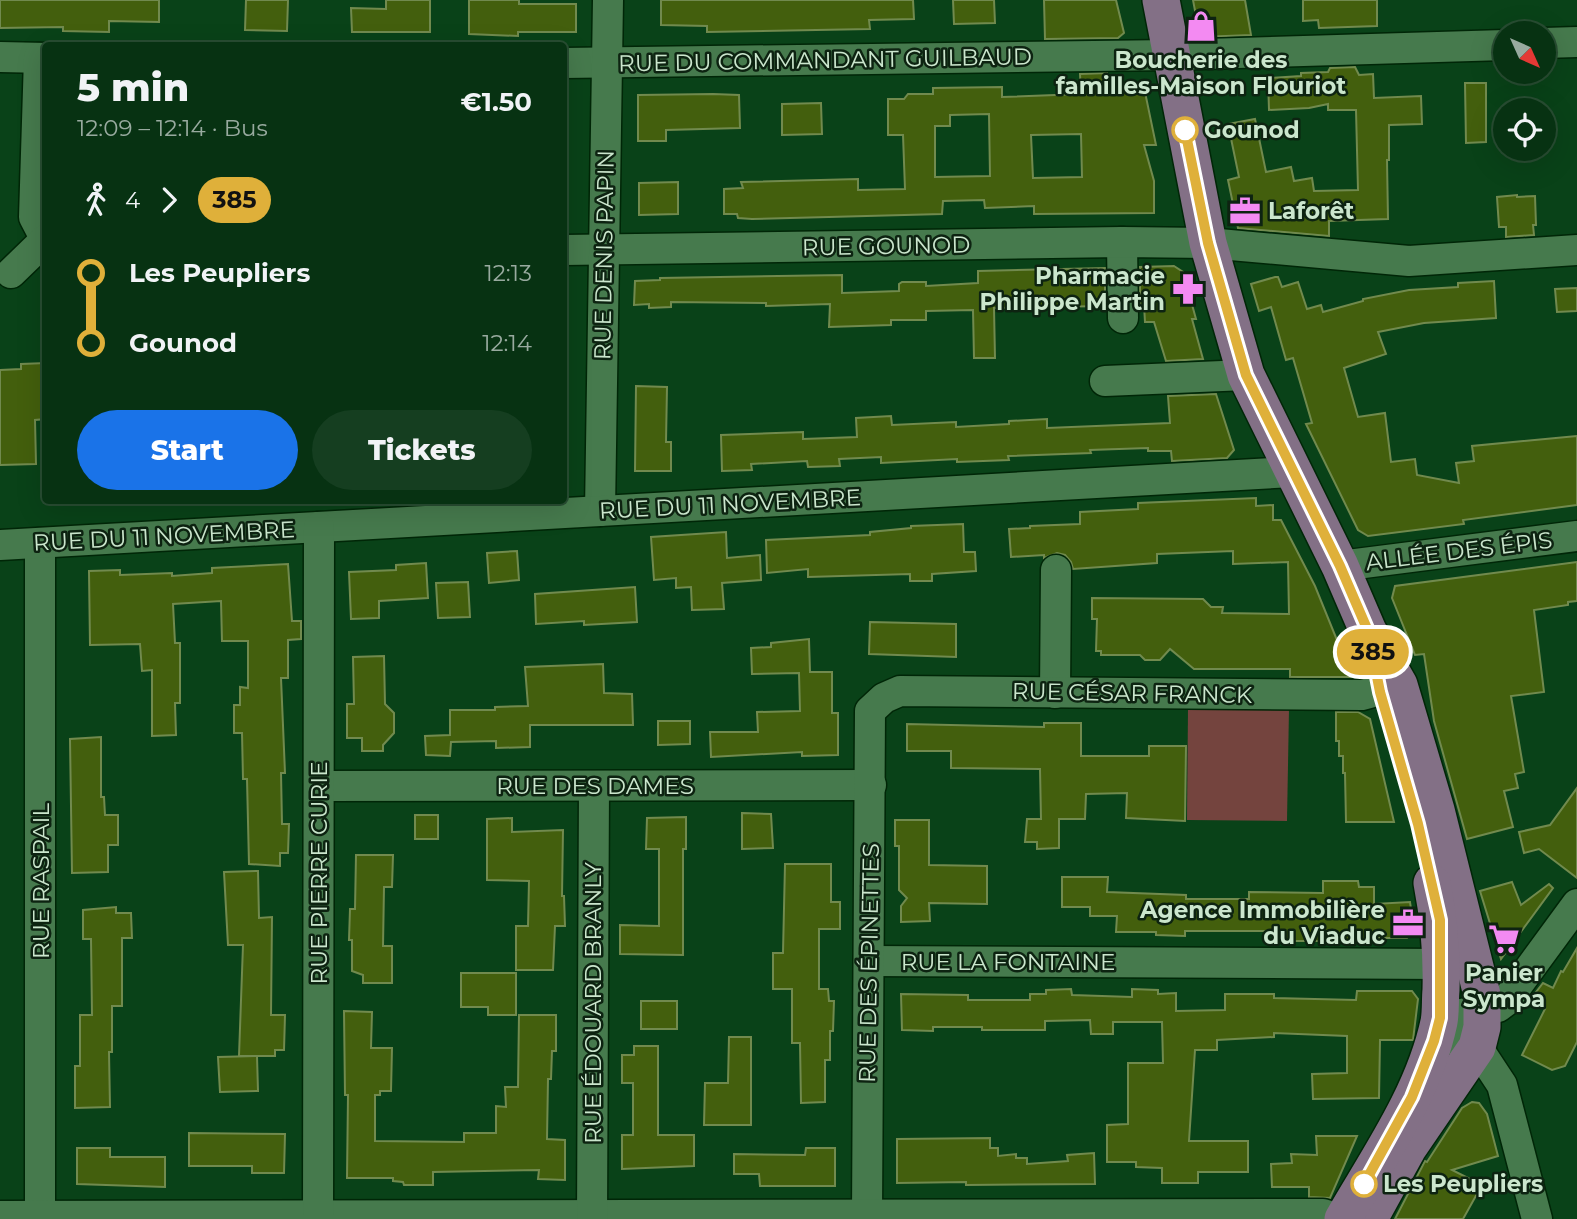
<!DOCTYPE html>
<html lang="en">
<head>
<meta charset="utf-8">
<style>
	body { margin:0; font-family:Montserrat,sans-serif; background:#153e20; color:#f1f3f6; height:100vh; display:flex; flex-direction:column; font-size:26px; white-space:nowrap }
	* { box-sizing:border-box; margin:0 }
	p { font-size:23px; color:#98aa9f }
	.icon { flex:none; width:38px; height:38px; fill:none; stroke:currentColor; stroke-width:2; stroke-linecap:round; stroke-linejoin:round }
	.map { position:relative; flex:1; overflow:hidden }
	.sheet { position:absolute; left:42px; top:42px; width:525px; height:462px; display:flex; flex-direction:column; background:#073212; border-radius:7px; box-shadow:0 7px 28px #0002,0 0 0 2px #284d32 }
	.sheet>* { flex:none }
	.badge { padding:0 14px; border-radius:23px; font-size:24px; line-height:46px }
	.needle { width:46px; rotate:135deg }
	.buttons { position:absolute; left:1493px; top:21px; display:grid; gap:14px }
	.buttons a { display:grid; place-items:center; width:63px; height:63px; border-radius:50%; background:#073212; box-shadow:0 7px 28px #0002,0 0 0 2px #284d32; font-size:35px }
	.map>.badge { position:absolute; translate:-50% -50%; box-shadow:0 0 0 4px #fff }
	.legs { display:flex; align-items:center; gap:10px; height:77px; padding:0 35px; font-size:23px }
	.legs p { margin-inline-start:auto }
	.headline { display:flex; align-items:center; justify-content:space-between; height:119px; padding:0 35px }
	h1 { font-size:38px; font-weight:800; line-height:52px }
	.primary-button { display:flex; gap:14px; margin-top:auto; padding:14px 35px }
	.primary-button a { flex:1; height:80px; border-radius:42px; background:#1a73e8; color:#fff; font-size:28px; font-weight:800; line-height:80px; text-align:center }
	.primary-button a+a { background:#153e20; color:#f1f3f6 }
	ul { padding:0 35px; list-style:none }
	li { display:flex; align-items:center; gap:24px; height:70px; font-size:26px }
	li i { display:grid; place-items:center; width:10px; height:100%; margin:0 9px; background:currentColor }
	li i::after { content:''; width:18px; height:18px; margin:-9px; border:5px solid; border-radius:50%; background:#073212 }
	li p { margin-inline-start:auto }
	li:first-child i { background:linear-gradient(#0000 50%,currentColor 0) }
	li:last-child i { background:linear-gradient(currentColor 50%,#0000 0) }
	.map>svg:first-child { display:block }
</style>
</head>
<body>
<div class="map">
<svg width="1577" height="1219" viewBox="0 0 1577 1219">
	<rect width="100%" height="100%" fill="#094218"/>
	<polygon fill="#74443e" points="1188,708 1289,709 1287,821 1187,820"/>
	<g fill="#435f0d" stroke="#718a4e" stroke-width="2" fill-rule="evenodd">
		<polygon points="0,0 159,0 159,22 109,21 109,32 63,31 63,27 0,28"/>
		<polygon points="246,0 288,0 287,31 245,30"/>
		<polygon points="386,0 430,0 430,32 352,32 351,8 386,9"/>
		<polygon points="469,0 519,0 519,4 576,4 576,32 518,32 518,36 469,34"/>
		<polygon points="661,0 913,0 914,19 869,20 870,29 707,32 707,26 661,25"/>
		<polygon points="953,0 994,0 995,23 954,24"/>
		<polygon points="1044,0 1116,0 1124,33 1118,38 1045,39"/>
		<polygon points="1193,0 1245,0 1251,35 1200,37"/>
		<polygon points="1303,0 1377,0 1377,26 1319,28 1318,20 1303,21"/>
		<polygon points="1355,67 1359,75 1373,74 1374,98 1421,96 1422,124 1389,125 1389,160 1387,160 1388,219 1329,221 1329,236 1238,228 1228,180 1239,177 1228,124 1255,119 1266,172 1291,167 1294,181 1312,178 1314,191 1358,190 1356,110 1328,110 1328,104 1309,108 1269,110 1268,78 1301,76 1301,73 1328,72 1330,68"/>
		<path d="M1107,73V84L1136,86L1145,92L1156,145H1144L1154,181V213L1034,214V206L985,208L984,200L943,201L942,214L752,219L738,218L737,214H724V189L743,188L741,182L858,179V190L905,189L903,135H888V99H904L908,94H933V88L1002,87V97L1081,94L1080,74ZM989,114L990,176L935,177V126H950V115ZM1081,134L1082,177L1033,178L1031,135Z"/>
		<polygon points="1465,83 1486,83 1486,142 1466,143"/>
		<polygon points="713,94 739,95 740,128 666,130 666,141 638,141 638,95"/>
		<polygon points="821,103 822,134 782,135 782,104"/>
		<polygon points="678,182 678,214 639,215 639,183"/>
		<polygon points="1517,195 1517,197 1535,196 1536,225 1533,225 1534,235 1506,237 1506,227 1499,227 1497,197"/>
		<polygon points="1174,266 1183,272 1196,319 1192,319 1203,359 1166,361 1154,322 1145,322 1144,305 1140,305 1140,267"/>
		<polygon points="1105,268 1105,306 994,308 995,358 974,358 973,310 926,311 926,320 891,320 891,325 829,327 830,304 766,306 766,303 671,302 671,307 649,308 649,304 634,305 635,281 660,280 660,278 842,275 842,293 899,291 899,284 902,282 926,282 926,286 978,283 978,271"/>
		<polygon points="1275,277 1278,277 1282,287 1298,282 1307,309 1321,305 1323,312 1363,301 1363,299 1409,290 1458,287 1458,283 1494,281 1496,318 1424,323 1378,332 1386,354 1344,368 1358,417 1385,413 1391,462 1415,459 1417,475 1459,483 1456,463 1474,461 1472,446 1577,436 1577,505 1463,520 1464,524 1368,536 1358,530 1306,424 1312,423 1293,358 1286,360 1271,307 1259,311 1251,284"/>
		<polygon points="1577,288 1577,311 1557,312 1555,289"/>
		<polygon points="46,363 46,419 35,420 36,464 0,465 0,370 21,369 21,364"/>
		<polygon points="636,386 667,387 666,442 671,442 671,471 635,471"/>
		<polygon points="1216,394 1234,450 1227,458 1172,461 1171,451 1148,451 1148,448 1090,450 1091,453 1008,456 1009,460 957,462 957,459 881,463 881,457 839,459 840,466 808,467 807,461 751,464 752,470 722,471 721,435 803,432 803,439 857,437 856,418 891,416 892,425 956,422 956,427 1009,424 1009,421 1047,419 1047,428 1170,423 1168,396"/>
		<polygon points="1256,498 1256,506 1273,505 1273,520 1281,520 1315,586 1352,677 1290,677 1290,669 1194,669 1170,649 1160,660 1145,660 1140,655 1101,655 1101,651 1096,651 1097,619 1092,619 1092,598 1203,599 1211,607 1223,607 1222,613 1289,614 1288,562 1233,564 1233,551 1157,554 1157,563 1073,569 1071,562 1065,555 1057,553 1044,558 1044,555 1011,557 1009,529 1030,528 1030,526 1080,524 1080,512 1138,509 1138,503"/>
		<polygon points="963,524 964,552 975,552 976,571 932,574 932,581 910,581 910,574 808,577 808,569 767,573 766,540 870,535 870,532 911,528 911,526"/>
		<polygon points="726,532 727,558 760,555 761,580 722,583 724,609 692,610 691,587 676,588 676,578 654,580 651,537"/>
		<polygon points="517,551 519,580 489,583 487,553"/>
		<polygon points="1577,562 1577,601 1568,602 1568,605 1534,610 1544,692 1511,696 1524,772 1515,774 1518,788 1504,791 1513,827 1467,839 1434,721 1424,654 1415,655 1392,598 1395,586"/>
		<polygon points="426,563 428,598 379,601 379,618 351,619 349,572 396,570 396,565"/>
		<polygon points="288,564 292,621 301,621 301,639 288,640 288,678 281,678 285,773 281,773 282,824 289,824 288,853 280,853 280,866 249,864 247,779 243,779 242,733 234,733 234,705 240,705 240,687 248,688 248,641 222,641 221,601 173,604 175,643 180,643 180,703 175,703 176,735 152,736 152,670 142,671 140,644 90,645 89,571 120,570 120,575 172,573 172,576 212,573 212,568"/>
		<polygon points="468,582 470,617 438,618 436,583"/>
		<polygon points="635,587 637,622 584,625 584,621 536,624 535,594"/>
		<polygon points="870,622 956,624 956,657 869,654"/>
		<polygon points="809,639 810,672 832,672 832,713 838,713 838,755 802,756 802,752 711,757 710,732 758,732 757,712 800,711 799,673 752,674 751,648 771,647 771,643"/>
		<polygon points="384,656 385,704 394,713 394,733 383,745 383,751 362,751 362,738 347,738 347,704 354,704 353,657"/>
		<polygon points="603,664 604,693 632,694 633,725 530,725 530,747 496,748 496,741 451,742 450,756 426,755 425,736 450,735 450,710 495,710 495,707 528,706 525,667"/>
		<polygon points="1336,712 1358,712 1370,719 1394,822 1346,822 1345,773 1343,773 1343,756 1339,756 1339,741 1336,741"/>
		<polygon points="658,721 690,721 690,744 658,745"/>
		<polygon points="1044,723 1081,723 1081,756 1149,756 1149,746 1186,746 1185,821 1126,818 1127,793 1086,794 1085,819 1059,819 1059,848 1037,849 1037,842 1025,842 1027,819 1041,819 1040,769 951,768 951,751 907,751 907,724 1044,727"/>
		<polygon points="101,737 101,797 104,797 105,815 118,815 118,845 108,845 108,872 72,873 70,739"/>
		<polygon points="1577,788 1577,878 1539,849 1524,853 1519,832 1550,825"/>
		<polygon points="742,813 771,814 773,848 742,849"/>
		<rect x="415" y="815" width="23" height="24"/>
		<polygon points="686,817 686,849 683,849 683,955 620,954 620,925 659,926 659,849 646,849 647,818"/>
		<polygon points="512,818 512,832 563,830 562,896 564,896 565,926 555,926 553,970 516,970 516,926 528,926 529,881 487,880 487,819"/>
		<polygon points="895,820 929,820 929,865 987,866 987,904 929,903 930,921 901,922 901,906 907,898 899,890 899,846 895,846"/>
		<polygon points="356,855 393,855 392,887 384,887 383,946 392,946 392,983 363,983 363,975 352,971 352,940 349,940 350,909 355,909"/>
		<polygon points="785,864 831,864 831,902 840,902 840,929 819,929 819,989 828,989 829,1001 834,1001 833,1031 830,1031 830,1060 825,1060 825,1102 801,1103 800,1043 792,1043 792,989 773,989 773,953 783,953"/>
		<polygon points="258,871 259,918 272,917 271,1015 285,1015 284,1050 275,1050 275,1056 239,1056 243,945 228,945 224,872"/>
		<polygon points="1062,877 1108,877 1107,892 1186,895 1186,899 1249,899 1249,892 1323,893 1323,881 1358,881 1359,887 1374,887 1374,904 1410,902 1414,929 1407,938 1373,938 1373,941 1285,941 1286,931 1185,931 1185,936 1156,935 1156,932 1116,932 1117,916 1090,916 1090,907 1062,907"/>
		<polygon points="1512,882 1521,905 1549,884 1553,888 1501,959 1480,891"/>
		<polygon points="116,907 116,913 131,913 132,938 122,938 122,1006 112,1006 112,1052 109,1052 110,1107 75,1108 75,1066 80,1066 80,1015 92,1015 91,939 83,939 83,910"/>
		<polygon points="1577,948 1577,1042 1565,1066 1552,1070 1522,1055 1545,1009 1530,1000 1543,983 1553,988 1561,971 1563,972"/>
		<polygon points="461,973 516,973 516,1015 488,1015 488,1007 461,1007"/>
		<polygon points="1071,989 1072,995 1132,997 1132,989 1158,990 1158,994 1176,993 1176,1011 1225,1010 1225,994 1274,994 1274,998 1356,1000 1357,991 1412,991 1418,999 1413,1040 1380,1040 1379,1098 1313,1099 1312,1074 1347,1073 1347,1036 1274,1033 1274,1037 1217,1040 1217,1050 1195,1050 1189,1141 1248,1141 1248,1172 1198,1172 1198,1183 1162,1183 1162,1168 1136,1167 1136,1162 1107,1162 1107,1125 1128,1124 1128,1063 1163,1063 1162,1022 1113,1022 1113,1034 1091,1034 1090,1020 1045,1021 1045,1030 982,1030 982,1027 933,1027 933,1031 902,1030 901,994 968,995 968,1000 1030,1000 1030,994 1046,994 1046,990"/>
		<rect x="641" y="1001" width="36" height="28"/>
		<polygon points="344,1011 372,1012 371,1048 392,1048 391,1091 380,1091 380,1095 375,1095 375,1141 464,1142 464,1133 496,1133 496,1106 506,1107 505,1087 518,1087 519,1015 556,1015 556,1051 552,1051 551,1079 548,1079 547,1139 565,1140 565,1180 538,1179 539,1170 433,1172 433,1185 404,1185 403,1182 393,1181 393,1178 347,1178 348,1095 345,1095"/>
		<polygon points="729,1037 751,1037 751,1125 704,1125 705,1083 728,1083"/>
		<polygon points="634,1046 658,1046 658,1135 694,1135 694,1166 622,1169 622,1135 633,1135 633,1083 622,1083 622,1055 634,1055"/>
		<polygon points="257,1056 258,1091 220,1092 218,1057"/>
		<polygon points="1472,1102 1479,1103 1487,1114 1498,1156 1452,1170 1482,1185 1463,1219 1395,1219 1425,1161 1427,1162 1462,1108"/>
		<polygon points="189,1133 285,1134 284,1173 252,1173 252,1166 189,1166"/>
		<polygon points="1316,1136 1357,1136 1330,1198 1309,1197 1309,1187 1272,1187 1271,1164 1292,1163 1291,1154 1317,1155"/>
		<polygon points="990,1138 990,1148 998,1148 998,1156 1016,1154 1016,1158 1027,1158 1027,1164 1068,1161 1067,1155 1094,1153 1095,1184 966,1185 966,1182 897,1183 897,1139"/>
		<polygon points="77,1148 110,1148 110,1157 165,1157 165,1187 77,1184"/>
		<polygon points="806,1148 835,1148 835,1186 760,1186 759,1174 734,1174 734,1154 805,1155"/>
	</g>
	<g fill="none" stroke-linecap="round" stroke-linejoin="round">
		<defs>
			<g id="minor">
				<polyline points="1544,43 1577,42"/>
				<polyline points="0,57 46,58"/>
				<polyline points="39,58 34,217 46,240"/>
				<polyline points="564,63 1171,55 1505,45"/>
				<polyline points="1122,242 1123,318"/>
				<polyline points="564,250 1122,242 1208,243 1409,261 1577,250"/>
				<polyline points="11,273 45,240"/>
				<polyline points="1105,381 1246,375"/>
				<polyline points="600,511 608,0"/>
				<polyline points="40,543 40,1219"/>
				<polyline points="0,545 1292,472"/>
				<polyline points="1340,566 1577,536"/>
				<polyline points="1055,693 1056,570"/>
				<polyline points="319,786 871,785"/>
				<polyline points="869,961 1441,964"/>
				<polyline points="867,1215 870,711 884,698 900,691 1362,695 1399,685"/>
				<polyline points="0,1216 1323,1214 1338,1219"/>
				<polyline points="318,1219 319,527"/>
				<polyline points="592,1219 594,787"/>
				<path d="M1537,1219L1502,1085L1477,1047C1453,1045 1452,1038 1440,1018L1498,1007L1506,1001L1577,904"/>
			</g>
			<g id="major">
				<polyline points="1161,0 1208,243 1246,375 1340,566 1368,631 1399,685 1436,810 1482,995 1482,1027 1477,1047 1408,1148 1369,1219"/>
				<path d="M1343,1219C1379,1157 1424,1093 1439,1022C1441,1011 1440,1000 1441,990C1442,953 1439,919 1432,883"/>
			</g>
		</defs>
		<use href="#minor" stroke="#002607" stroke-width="33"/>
		<use href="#major" stroke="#002607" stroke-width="40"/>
		<use href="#minor" stroke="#467a4d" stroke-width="30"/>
		<use href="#major" stroke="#837086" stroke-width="37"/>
	</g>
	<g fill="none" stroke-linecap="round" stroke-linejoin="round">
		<defs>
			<polyline id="line-1" points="1185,130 1208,243 1246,375 1340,566 1368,631 1380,692 1418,824 1440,920 1440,1018 1434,1041 1412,1097 1364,1184"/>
		</defs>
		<use href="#line-1" stroke="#fff" stroke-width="16"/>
		<use href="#line-1" stroke="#dfb03a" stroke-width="10"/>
	</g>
	<defs>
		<symbol id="shop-bare" viewBox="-9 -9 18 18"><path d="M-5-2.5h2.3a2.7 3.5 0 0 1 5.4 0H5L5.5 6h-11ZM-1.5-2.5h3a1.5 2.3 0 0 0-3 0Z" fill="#f38af2" stroke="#0d2311" stroke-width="2.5" paint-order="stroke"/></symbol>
		<symbol id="office-bare" viewBox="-9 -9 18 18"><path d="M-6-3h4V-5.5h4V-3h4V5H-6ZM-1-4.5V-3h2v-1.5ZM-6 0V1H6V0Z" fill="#f38af2" stroke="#0d2311" stroke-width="2.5" paint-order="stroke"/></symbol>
		<symbol id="pharmacy-bare" viewBox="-9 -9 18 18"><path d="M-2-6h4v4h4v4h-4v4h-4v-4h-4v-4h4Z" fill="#f38af2" stroke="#0d2311" stroke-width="2.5" paint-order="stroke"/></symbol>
		<symbol id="supermarket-bare" viewBox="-9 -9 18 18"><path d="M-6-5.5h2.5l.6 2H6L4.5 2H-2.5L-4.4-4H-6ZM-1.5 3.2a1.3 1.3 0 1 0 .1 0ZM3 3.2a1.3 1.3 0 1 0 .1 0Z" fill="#f38af2" stroke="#0d2311" stroke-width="2.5" paint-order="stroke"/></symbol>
	</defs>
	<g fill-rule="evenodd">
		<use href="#shop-bare" x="1179" y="4" width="44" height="44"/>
		<use href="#office-bare" x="1223" y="189" width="44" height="44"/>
		<use href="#pharmacy-bare" x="1166" y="267" width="44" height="44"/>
		<use href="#office-bare" x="1386" y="901" width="44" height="44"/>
		<use href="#supermarket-bare" x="1482" y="917" width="44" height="44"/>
	</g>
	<g fill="#fff" stroke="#dfb03a" stroke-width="3.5">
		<circle cx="1185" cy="130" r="12"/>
		<circle cx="1364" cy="1184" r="12"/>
	</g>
	<g text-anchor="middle" stroke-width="5" stroke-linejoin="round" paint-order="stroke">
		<g font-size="23" fill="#cbe6cd" stroke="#0d2311">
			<text transform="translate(825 60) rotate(-1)" y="8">RUE DU COMMANDANT GUILBAUD</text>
			<text transform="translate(886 246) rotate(-1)" y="8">RUE GOUNOD</text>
			<text transform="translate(604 255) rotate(-89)" y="8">RUE DENIS PAPIN</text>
			<text transform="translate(730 504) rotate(-3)" y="8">RUE DU 11 NOVEMBRE</text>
			<text transform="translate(164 536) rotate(-3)" y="8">RUE DU 11 NOVEMBRE</text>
			<text transform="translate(1459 551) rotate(-7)" y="8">ALLÉE DES ÉPIS</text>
			<text transform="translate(1132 693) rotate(1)" y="8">RUE CÉSAR FRANCK</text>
			<text x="595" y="794">RUE DES DAMES</text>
			<text transform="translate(319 873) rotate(-90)" y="8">RUE PIERRE CURIE</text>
			<text transform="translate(41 881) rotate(-90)" y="8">RUE RASPAIL</text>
			<text x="1008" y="970">RUE LA FONTAINE</text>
			<text transform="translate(869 963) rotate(-89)" y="8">RUE DES ÉPINETTES</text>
			<text transform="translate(593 1003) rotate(-90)" y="8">RUE ÉDOUARD BRANLY</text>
		</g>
		<g font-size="23" font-weight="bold" fill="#cbe6cd" stroke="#0d2311">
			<text x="1201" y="68">Boucherie des<tspan x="1201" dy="26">familles-Maison Flouriot</tspan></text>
			<text x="1268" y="219" text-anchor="start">Laforêt</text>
			<text x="1165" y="284" text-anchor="end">Pharmacie<tspan x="1165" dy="26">Philippe Martin</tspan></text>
			<text x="1385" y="918" text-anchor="end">Agence Immobilière<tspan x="1385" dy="26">du Viaduc</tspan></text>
			<text x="1504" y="981">Panier<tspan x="1504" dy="26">Sympa</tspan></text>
		</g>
		<g font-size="23" font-weight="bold" fill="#cbe6cd" stroke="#0d2311" text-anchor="start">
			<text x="1204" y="138">Gounod</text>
			<text x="1383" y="1192">Les Peupliers</text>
		</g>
	</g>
</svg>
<div class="buttons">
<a><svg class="needle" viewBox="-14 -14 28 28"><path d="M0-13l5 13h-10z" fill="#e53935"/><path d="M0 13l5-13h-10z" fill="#98aa9f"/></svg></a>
<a><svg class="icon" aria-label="locate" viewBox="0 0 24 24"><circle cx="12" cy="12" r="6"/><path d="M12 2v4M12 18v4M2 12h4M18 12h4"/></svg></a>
</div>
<b class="badge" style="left:1373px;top:652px;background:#dfb03a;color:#111">385</b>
<section class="sheet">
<div class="headline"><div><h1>5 min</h1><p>12:09 – 12:14 · Bus</p></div><b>€1.50</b></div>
<div class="legs"><svg class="icon" aria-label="walk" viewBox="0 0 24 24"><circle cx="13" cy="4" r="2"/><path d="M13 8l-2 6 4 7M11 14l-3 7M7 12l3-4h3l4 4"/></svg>4<svg class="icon" aria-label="forward" viewBox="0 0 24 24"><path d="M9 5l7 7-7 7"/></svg><b class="badge" style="background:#dfb03a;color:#111">385</b></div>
<ul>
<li><i style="color:#dfb03a"></i><b>Les Peupliers</b><p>12:13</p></li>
<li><i style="color:#dfb03a"></i><b>Gounod</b><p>12:14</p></li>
</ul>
<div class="primary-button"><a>Start</a><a>Tickets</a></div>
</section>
</div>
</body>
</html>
